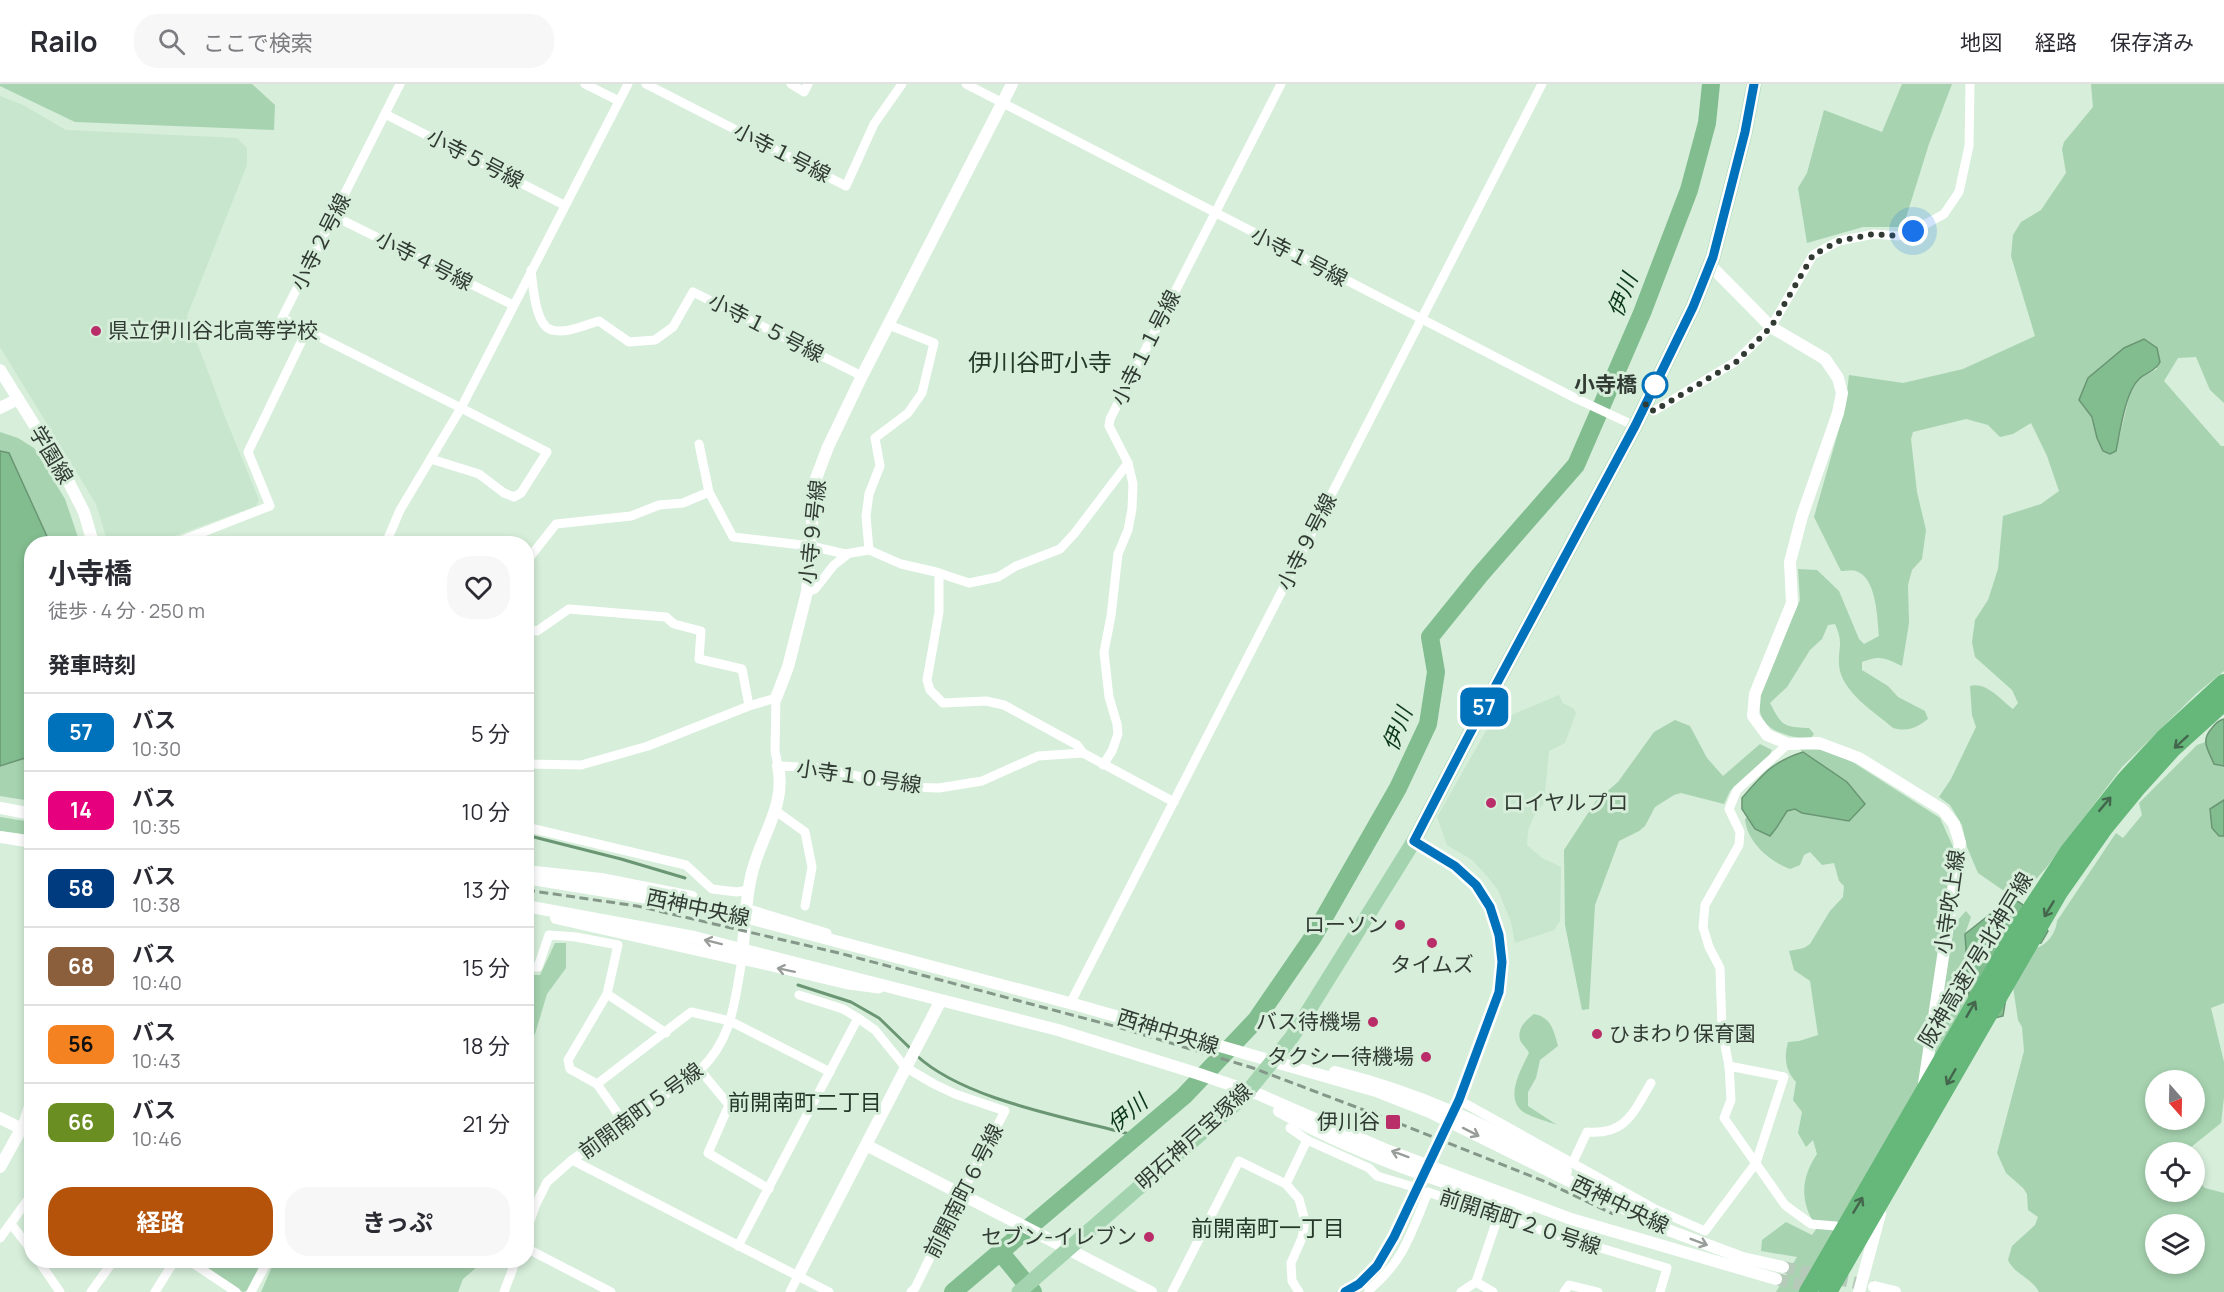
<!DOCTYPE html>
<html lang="ja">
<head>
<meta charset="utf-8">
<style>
	body { margin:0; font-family:Manrope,"Noto Sans JP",sans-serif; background:#f7f7f7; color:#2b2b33; height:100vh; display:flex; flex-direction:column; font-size:22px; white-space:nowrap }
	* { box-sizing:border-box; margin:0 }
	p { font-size:20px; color:#7c7c81 }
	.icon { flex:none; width:33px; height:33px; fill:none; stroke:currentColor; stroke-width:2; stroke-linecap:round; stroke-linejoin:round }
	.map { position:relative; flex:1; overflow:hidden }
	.drawer { position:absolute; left:24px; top:452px; width:510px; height:732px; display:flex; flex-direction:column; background:#fff; border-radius:24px; box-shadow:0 3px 9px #0003 }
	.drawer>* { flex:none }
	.badge { padding:0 12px; border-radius:9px; font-size:21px; line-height:39px }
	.needle { width:39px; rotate:160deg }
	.controls { position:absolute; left:2145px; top:986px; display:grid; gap:12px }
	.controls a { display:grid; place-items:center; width:60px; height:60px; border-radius:50%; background:#fff; box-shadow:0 3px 9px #0003; font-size:30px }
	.you { position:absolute; width:30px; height:30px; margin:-15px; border:4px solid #fff; border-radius:50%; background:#1a73e8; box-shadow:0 0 0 9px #1a73e833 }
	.map>.badge { position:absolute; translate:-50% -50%; box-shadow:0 0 0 3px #fff }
	h2 { padding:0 24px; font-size:22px; line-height:54px }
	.round { display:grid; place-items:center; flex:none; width:63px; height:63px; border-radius:24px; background:#f7f7f7 }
	.summary { display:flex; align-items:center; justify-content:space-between; height:102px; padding:0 24px }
	h1 { font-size:28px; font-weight:700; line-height:45px }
	.action { display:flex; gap:12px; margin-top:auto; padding:12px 24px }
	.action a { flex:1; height:69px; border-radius:24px; background:#b45309; color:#fff; font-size:24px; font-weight:700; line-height:69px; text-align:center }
	.action a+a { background:#f7f7f7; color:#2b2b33 }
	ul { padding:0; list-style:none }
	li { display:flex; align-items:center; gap:18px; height:78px; padding:0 24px; border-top:2px solid #e1e1e2 }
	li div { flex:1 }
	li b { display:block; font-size:22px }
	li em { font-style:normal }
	li .badge { min-width:66px; font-weight:700; text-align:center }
	header { display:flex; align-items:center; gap:36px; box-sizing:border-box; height:84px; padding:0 30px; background:#fff; border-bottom:2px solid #e1e1e2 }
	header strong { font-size:28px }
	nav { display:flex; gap:33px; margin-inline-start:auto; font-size:21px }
	.search { width:420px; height:54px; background:#f7f7f7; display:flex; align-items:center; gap:15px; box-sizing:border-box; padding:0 21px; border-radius:24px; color:#7c7c81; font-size:22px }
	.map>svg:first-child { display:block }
</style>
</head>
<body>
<header>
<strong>Railo</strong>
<div class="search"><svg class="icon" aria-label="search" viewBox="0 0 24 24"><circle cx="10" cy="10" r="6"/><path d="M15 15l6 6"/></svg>ここで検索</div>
<nav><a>地図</a><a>経路</a><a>保存済み</a></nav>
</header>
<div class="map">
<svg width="2224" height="1208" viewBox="0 0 2224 1208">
	<rect width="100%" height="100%" fill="#d6eeda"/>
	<g fill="#c7e6cd">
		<polygon points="0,12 23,21 66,46 237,54 247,64 247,81 187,232 225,333 259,416 256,422 155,459 108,459 96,420 0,263"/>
		<polygon points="1559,611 1563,619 1574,625 1576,629 1565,659 1549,667 1544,719 1534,732 1528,746 1527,761 1542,774 1561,783 1560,837 1554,846 1515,859 1511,838 1498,806 1486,791 1472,776 1447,761 1437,733 1490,640"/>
	</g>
	<g fill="#a7d3b0" fill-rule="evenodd">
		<polygon points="0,0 252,0 275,21 274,46 75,38 0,2"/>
		<polygon points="1902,0 1952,0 1929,60 1903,143 1863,143 1807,159 1798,104 1807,89 1824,26 1882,48"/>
		<path d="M2091,0H2224V319L2210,306L2196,273L2178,274L2164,297L2221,362H2224V587L2197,609L2122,683L2046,784L2017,816L1978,789L1967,763L1962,741L1950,721L1939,713L1951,695L1976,643L1972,631L1970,602C1986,597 2001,616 2013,625L2018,619L2012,606L1975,573L1972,558L1975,536L1988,516L1998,485L2003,432L2041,420L2059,407L2047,372L2031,339L2013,350L2000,353L1988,341L1966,335L1913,348L1911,355L1917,408L1926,446L1922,475L1912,486L1908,501L1909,539L1902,582C1884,574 1881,571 1862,578V586L1888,602L1898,613L1925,627L1928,635C1916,644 1908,648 1893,644C1875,628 1841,608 1839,581C1838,562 1844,560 1835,540L1828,541L1822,555L1810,566L1787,603L1770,619C1782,642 1783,643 1809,644L1814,650L1809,656C1780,650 1758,647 1758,612L1800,516L1798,485L1817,486L1839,507L1859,555L1864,560L1879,552C1877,534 1877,494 1856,487C1852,486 1845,487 1841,487L1814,433L1845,324L1849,291L1903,299L1963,285L2035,252L2011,172L2013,151L2021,138L2041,126L2066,89L2062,65L2064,58L2093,23ZM2144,255L2157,264V285L2138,295L2130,309L2116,367L2097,354L2092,333L2124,264Z"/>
		<polygon points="0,348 18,354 34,364 65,415 80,459 50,459 9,370 0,367"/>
		<polygon points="1675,636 1690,642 1707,674 1723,692 1760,660 1772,666 1769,672 1730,707 1724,720 1681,709 1674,711 1655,723 1645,742 1639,747 1619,757 1595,821 1589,925 1582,926 1565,841 1564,766 1596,717 1618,698 1654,648"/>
		<path d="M2205,658L2214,680L2224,682V919L2211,924L2224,978V1013L2221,1039L2185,1068H2156V1107H2194L2195,1095L2205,1104L2224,1109V1208H2039C2032,1194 2014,1190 2008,1176L2012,1162L2035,1141L2038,1133L2028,1126L2027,1110L2023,1104L2006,1089L1997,1069L2024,967L2022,943L2018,936L2013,903L2036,864C2048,861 2056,848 2057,837L2116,749L2123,754L2142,731L2139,719L2197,661ZM2156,996H2194V1035H2156ZM2156,1140H2194V1179H2156Z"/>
		<path d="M1799,665L1822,666L1851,677L1940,734L1954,765L1920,997L1800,1208H1776L1797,1173L1761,1167L1762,1156L1786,1138L1812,1151L1817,1144C1800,1119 1800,1095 1817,1070L1813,1056L1806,1063L1798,1049L1802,1028L1793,1016L1796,998C1785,986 1784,973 1788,958L1799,957L1818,951L1810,897L1794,886L1789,867L1804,864L1810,860L1830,827L1843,813L1844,802L1839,797L1834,779L1822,781L1810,768L1804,771L1800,781L1790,785C1769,777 1747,758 1745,735L1748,733L1755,745L1777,743L1787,727L1795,725L1802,729L1849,737L1847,698Z"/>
		<polygon points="31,669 31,717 0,712 0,682 25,674"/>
		<polygon points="0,733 31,738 31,751 0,747"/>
		<polygon points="1966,827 1971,833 1965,850 1969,911 1933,976 1947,867 1956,838"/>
		<polygon points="555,859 566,859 566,884 547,910 535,950 527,955 527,891 540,891"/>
		<path d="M1534,930C1551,933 1554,947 1558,962L1540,976L1536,994L1528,1008V1022L1557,1041C1547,1037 1534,1034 1525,1029C1503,1016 1521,985 1529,969C1527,964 1522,961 1520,956C1517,944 1526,936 1534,930Z"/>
		<polygon points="194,1176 264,1176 248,1206 243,1208"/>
		<polygon points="275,1176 485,1176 463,1195 458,1208 261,1208"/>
	</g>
	<g fill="#82bd8f" stroke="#6a9673" stroke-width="1.5">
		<path d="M2144,255L2157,264L2160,278C2155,288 2146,288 2139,295C2125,308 2120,348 2116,367L2110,370L2103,367L2097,354L2092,333L2079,316L2088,294L2124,264Z"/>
		<polygon points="0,367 9,369 50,459 32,459 31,669 25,674 0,682"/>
		<path d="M2224,635V682L2214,680C2208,665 2200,657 2212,644C2216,639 2218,637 2224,635Z"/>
		<path d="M1803,668L1847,698L1865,720L1849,737L1802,729L1795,725L1787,727L1777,743L1770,752L1755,745L1742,725V714C1763,690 1772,678 1803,668Z"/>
		<polygon points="2224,716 2224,752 2219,752 2212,744 2210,725"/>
		<polygon points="2014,815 2022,820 2048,847 2041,859 2028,861 2009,896 2003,932 1971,940 1965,850 2002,821"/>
	</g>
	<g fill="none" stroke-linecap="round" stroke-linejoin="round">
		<g stroke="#6a9673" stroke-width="3">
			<polyline points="526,751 621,775 685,794"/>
			<polyline points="798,901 851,918 879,934 912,966"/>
			<path d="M916,971C965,1017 1072,1034 1136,1052"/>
		</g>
		<g stroke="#82bd8f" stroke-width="18">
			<polyline points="1001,1169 1033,1208"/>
			<polyline points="953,1208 1184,1012 1256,936 1313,853 1398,704 1428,640 1436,588 1430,553 1480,491 1576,381 1642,229 1689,106 1707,39 1711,0"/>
		</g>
		<g stroke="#b5cab9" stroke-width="12" stroke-dasharray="12 6" stroke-linecap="butt">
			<polyline points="1783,1183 1874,1203"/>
			<polyline points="1776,1195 1817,1204"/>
		</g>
		<g stroke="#fff" stroke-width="9">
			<polyline points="400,0 282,234 461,324 628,0"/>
			<polyline points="585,0 619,17"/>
			<polyline points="646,0 846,102 874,40 902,0"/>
			<polyline points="791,0 804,8 808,0"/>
			<polyline points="966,0 1575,314 1635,342"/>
			<polyline points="385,30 564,121"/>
			<polyline points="334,132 513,221"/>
			<path d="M531,186C533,201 535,242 552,246C567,250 585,241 599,237L629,258L655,256L673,243L693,208L862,292"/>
			<polyline points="1645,322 1654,327 1735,278 1771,243 1813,171 1839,157 1874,150 1898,152 1913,147 1944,130 1959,108 1969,62 1970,0"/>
			<polyline points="699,360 709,408 733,453 811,462 845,470 869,466 901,480 936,488 969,499 998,493 1016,482 1060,465 1074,450 1128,379"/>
			<polyline points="175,459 270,422 248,368 306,248"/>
			<polyline points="386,459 400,426 461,324 547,368 521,409 514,413 504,409 479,390 431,375"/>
			<polyline points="869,466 866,432 869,410 880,382 875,354 908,329 922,309 934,259 889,241"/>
			<polyline points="526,478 556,440 631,432 659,421 683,419 709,408"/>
			<polyline points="939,489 939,528 927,596 930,606 943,619 986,617 1004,621 1077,661 1083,669"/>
			<polyline points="807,508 815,505 834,481 848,470"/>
			<polyline points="526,545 537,547 569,525 666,533 674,540 701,547 699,575 742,585 749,622"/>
			<polyline points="1788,660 1737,706 1729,725 1740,748 1739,761 1705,821 1703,843 1709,863 1720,884 1722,946 1729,982 1731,1016 1724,1034 1785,1121 1811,1140 1836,1142"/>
			<polyline points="526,680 581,681 648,662 749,622 776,614 775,667 778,682 822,684 904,703 939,704 982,697 1038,672 1083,669 1174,718"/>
			<polyline points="1103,681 1112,667 1118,650 1117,640 1109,613 1104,568 1111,532 1118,470 1128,446 1132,425 1133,400 1128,379 1109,342 1110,335 1281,0"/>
			<polyline points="776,727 805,748 812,783 805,822"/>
			<polyline points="526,743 686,781 712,805 737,808 749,806"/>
			<polyline points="746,824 827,849"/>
			<polyline points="526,883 538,883 549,851 576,853 618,861 607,910 568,976 570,985 597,1000 625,1040"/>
			<polyline points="607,910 666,949"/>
			<polyline points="799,911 843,925 858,934 875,946 905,983 934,1000 955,1010 1005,1027 962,1109 915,1204 911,1208"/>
			<polyline points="1072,916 1542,0"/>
			<polyline points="700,986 729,1021 708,1069 769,1105"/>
			<polyline points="597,1000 691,928 730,937 830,988"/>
			<polyline points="1459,1016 1655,1125 1705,1147 1756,1079 1784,993 1729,982"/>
			<polyline points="1290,1044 1307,1056"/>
			<polyline points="572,1076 829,1208"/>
			<path d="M1573,1078L1587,1048C1626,1051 1633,1029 1651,999"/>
			<polyline points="1286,1100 1307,1056 1369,1084 1377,1092 1417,1104"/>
			<polyline points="11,1140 32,1167"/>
			<path d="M526,1148L536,1120L547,1098L572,1076L700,986C733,954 734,919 742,876L849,901L879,905"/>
			<polyline points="0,1154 32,1110"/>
			<polyline points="738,1162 858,934"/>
			<polyline points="526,1164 611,1208"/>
			<polyline points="38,1176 60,1208"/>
			<polyline points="188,1176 236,1208"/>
			<polyline points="1476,1198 1493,1208"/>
			<polyline points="91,1208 114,1176"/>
			<polyline points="155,1208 175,1176"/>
			<polyline points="251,1208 268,1176"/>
			<polyline points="504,1208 516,1176"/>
			<polyline points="790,1208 798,1192"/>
			<polyline points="1172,1208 1239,1077 1286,1100 1299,1115 1305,1137 1302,1154 1291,1179 1292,1197 1299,1208"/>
			<path d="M1369,1208V1206C1404,1177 1411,1149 1428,1108L1498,1133L1667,1184L1660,1208"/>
			<polyline points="1461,1208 1476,1198 1498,1133"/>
			<polyline points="1564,1208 1569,1201 1598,1208"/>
		</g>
		<g stroke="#fff" stroke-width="12">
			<polyline points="1710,181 1771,243 1825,275 1838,294 1842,309 1838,329 1802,432 1790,478 1792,519 1755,610 1753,632 1767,651 1788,660 1819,659 1859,674 1943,726 1954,740 1960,759 1924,1000"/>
			<polyline points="0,286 63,387 84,428 93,459"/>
			<polyline points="0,324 18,315"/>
			<polyline points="776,614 788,583 807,508 815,397 828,363 862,292 1012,0"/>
			<polyline points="0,724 32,730"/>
			<polyline points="0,753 32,758"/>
			<polyline points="535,788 601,795 692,813"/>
			<polyline points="526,794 715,825 1077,921 1376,1007 1432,1029 1668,1146 1743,1174 1783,1183"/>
			<polyline points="526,822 694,853 1058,946 1199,990 1258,1010 1384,1065 1571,1135 1776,1195"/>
			<path d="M556,834L742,876C744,849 745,820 751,793C759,754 787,722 778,682"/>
			<path d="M1335,988C1420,1009 1491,1042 1566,1087"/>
			<path d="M1279,1027C1357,1071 1442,1098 1527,1126"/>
			<polyline points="0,1034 22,1045"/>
			<polyline points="866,1061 1151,1208"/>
			<polyline points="0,1083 25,1038 32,1016"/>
			<polyline points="798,1192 940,918"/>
			<polyline points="1874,1203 1895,1208"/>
			<polyline points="1345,1208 1359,1200 1377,1182 1394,1153 1459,1016 1499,908 1502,878 1499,851 1490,823 1476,801 1455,782 1414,757"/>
			<polyline points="1859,1208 1880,1130"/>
		</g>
		<polyline stroke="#a3d4af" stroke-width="15" points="1019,1208 1245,1011 1292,953 1414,757 1468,653 1635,342 1693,223 1713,173 1745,48 1754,0"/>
		<g stroke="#65b77a" stroke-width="18">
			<polyline points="1808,1208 2018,845 2069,767 2125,696 2163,655 2224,599"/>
			<polyline points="1828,1208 2059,808 2104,744 2136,705 2173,664 2224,618"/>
		</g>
		<polyline stroke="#859789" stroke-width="3" stroke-dasharray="9 4.5" stroke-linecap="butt" points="526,806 637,822 839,869 1121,944 1253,984 1393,1037 1546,1098 1613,1130"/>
	</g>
	<defs><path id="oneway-shaft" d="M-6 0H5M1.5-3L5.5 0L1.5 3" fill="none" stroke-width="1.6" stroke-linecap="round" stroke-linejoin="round" transform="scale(1.5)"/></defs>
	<g stroke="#43664c">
		<use href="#oneway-shaft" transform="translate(2181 658) rotate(138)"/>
		<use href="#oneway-shaft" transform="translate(2105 720) rotate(-50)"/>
		<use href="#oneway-shaft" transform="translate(2049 825) rotate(121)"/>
		<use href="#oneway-shaft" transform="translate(1971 925) rotate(-60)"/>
		<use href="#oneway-shaft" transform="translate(1951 993) rotate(120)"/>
		<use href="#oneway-shaft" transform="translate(1858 1121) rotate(-59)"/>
	</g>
	<g stroke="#989d99">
		<use href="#oneway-shaft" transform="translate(713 858) rotate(-166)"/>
		<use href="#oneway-shaft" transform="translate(786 886) rotate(-168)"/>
		<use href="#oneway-shaft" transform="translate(1471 1048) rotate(27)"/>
		<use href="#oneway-shaft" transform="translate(1400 1070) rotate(-160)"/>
		<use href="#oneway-shaft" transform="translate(1699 1158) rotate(21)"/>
	</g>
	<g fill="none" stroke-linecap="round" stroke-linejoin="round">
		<defs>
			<polyline id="line" points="1345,1208 1359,1200 1377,1182 1394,1153 1459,1016 1499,908 1502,878 1499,851 1490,823 1476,801 1455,782 1414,757 1468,653 1635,342 1693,223 1713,173 1745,48 1754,0"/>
		</defs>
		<use href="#line" stroke="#fff" stroke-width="14"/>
		<use href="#line" stroke="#0072bc" stroke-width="9"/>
		<polyline stroke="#313b33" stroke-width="6" stroke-dasharray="0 10.8" points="1655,301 1645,322 1654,327 1736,278 1771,243 1813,171 1839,157 1874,150 1898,152 1913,147"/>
	</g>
	<g fill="#b92e68" stroke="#d6eeda" stroke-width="2">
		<circle cx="96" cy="247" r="6"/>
		<circle cx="1491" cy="719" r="6"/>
		<circle cx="1400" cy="841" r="6"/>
		<circle cx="1432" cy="859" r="6"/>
		<circle cx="1373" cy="938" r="6"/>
		<circle cx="1597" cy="950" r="6"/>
		<circle cx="1426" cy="973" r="6"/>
		<rect x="1385" y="1030" width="16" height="16" rx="3"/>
		<circle cx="1149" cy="1153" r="6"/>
	</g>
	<circle fill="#fff" stroke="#0072bc" stroke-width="3" cx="1655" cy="301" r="12"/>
	<g text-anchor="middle" stroke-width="6" stroke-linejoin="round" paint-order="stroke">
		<g font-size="21" fill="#313b33" stroke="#d6eeda">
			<text transform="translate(782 69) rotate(27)" y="7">小寺１号線</text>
			<text transform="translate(475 75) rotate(27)" y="7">小寺５号線</text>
			<text transform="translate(321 158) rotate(-63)" y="7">小寺２号線</text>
			<text transform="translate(1299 173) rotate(27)" y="7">小寺１号線</text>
			<text transform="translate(424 177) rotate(27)" y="7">小寺４号線</text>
			<text transform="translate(766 244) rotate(27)" y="7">小寺１５号線</text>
			<text transform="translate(1146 264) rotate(-63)" y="7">小寺１１号線</text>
			<text transform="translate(51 371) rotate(59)" y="7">学園線</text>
			<text transform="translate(813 448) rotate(-84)" y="7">小寺９号線</text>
			<text transform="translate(1307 458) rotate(-63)" y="7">小寺９号線</text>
			<text transform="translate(859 693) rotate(8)" y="7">小寺１０号線</text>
			<text transform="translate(1950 818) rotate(-82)" y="7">小寺吹上線</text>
			<text transform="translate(698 824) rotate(12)" y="7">西神中央線</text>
			<text transform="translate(1976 876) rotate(-59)" y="7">阪神高速7号北神戸線</text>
			<text transform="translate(1168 948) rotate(17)" y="7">西神中央線</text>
			<text transform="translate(641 1027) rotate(-36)" y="7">前開南町５号線</text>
			<text transform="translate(1194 1053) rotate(-42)" y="7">明石神戸宝塚線</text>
			<text transform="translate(964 1107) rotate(-63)" y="7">前開南町６号線</text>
			<text transform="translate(1620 1121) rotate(26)" y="7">西神中央線</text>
			<text transform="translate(1520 1138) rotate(18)" y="7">前開南町２０号線</text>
		</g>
		<g font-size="21" fill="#313b33" stroke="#d6eeda" text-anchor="end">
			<text x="108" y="254" text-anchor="start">県立伊川谷北高等学校</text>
			<text x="1503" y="726" text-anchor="start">ロイヤルプロ</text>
			<text x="1388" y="848">ローソン</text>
			<text x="1432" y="888" text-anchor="middle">タイムズ</text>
			<text x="1361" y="945">バス待機場</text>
			<text x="1609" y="957" text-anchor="start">ひまわり保育園</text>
			<text x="1414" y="980">タクシー待機場</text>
			<text x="1380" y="1045">伊川谷</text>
			<text x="1137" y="1160">セブン-イレブン</text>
		</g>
		<g font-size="21" font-weight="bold" fill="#313b33" stroke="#d6eeda" text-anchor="end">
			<text x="1637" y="308">小寺橋</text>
		</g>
		<g font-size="22" font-style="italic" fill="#0b381a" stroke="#d6eeda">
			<text transform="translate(1622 211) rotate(-68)" y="8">伊川</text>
			<text transform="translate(1397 645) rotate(-69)" y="8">伊川</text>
			<text transform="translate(1127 1029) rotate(-40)" y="8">伊川</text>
		</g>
		<g font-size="22" fill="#253829" stroke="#d6eeda">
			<text x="805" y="1026">前開南町二丁目</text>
			<text x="1268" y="1152">前開南町一丁目</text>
		</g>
		<g font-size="24" fill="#253829" stroke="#d6eeda">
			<text x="1040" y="287">伊川谷町小寺</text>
		</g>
	</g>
</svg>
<div class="controls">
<a><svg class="needle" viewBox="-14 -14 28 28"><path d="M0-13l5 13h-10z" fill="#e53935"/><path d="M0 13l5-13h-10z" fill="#7c7c81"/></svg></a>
<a><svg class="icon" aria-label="locate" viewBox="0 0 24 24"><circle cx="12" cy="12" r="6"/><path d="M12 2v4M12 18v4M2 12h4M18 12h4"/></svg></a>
<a><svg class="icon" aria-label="layers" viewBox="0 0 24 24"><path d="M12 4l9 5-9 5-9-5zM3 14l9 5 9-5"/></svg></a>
</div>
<div class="you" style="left:1913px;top:147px"></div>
<b class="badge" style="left:1484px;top:623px;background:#0072bc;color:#fff">57</b>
<section class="drawer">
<div class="summary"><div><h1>小寺橋</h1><p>徒歩 · 4 分 · 250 m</p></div><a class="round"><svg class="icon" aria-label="heart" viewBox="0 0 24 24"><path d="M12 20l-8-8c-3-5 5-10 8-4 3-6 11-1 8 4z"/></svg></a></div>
<h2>発車時刻</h2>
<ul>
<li><span class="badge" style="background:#0072bc;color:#fff">57</span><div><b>バス</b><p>10:30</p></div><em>5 分</em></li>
<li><span class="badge" style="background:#e6007e;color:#fff">14</span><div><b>バス</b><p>10:35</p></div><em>10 分</em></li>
<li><span class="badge" style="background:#003b80;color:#fff">58</span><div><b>バス</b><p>10:38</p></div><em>13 分</em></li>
<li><span class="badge" style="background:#8b5e3c;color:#fff">68</span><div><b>バス</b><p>10:40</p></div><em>15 分</em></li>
<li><span class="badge" style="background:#f58220;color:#111">56</span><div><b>バス</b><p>10:43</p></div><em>18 分</em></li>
<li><span class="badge" style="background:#6b8e23;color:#fff">66</span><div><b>バス</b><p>10:46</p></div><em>21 分</em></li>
</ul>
<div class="action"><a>経路</a><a>きっぷ</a></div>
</section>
</div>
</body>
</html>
